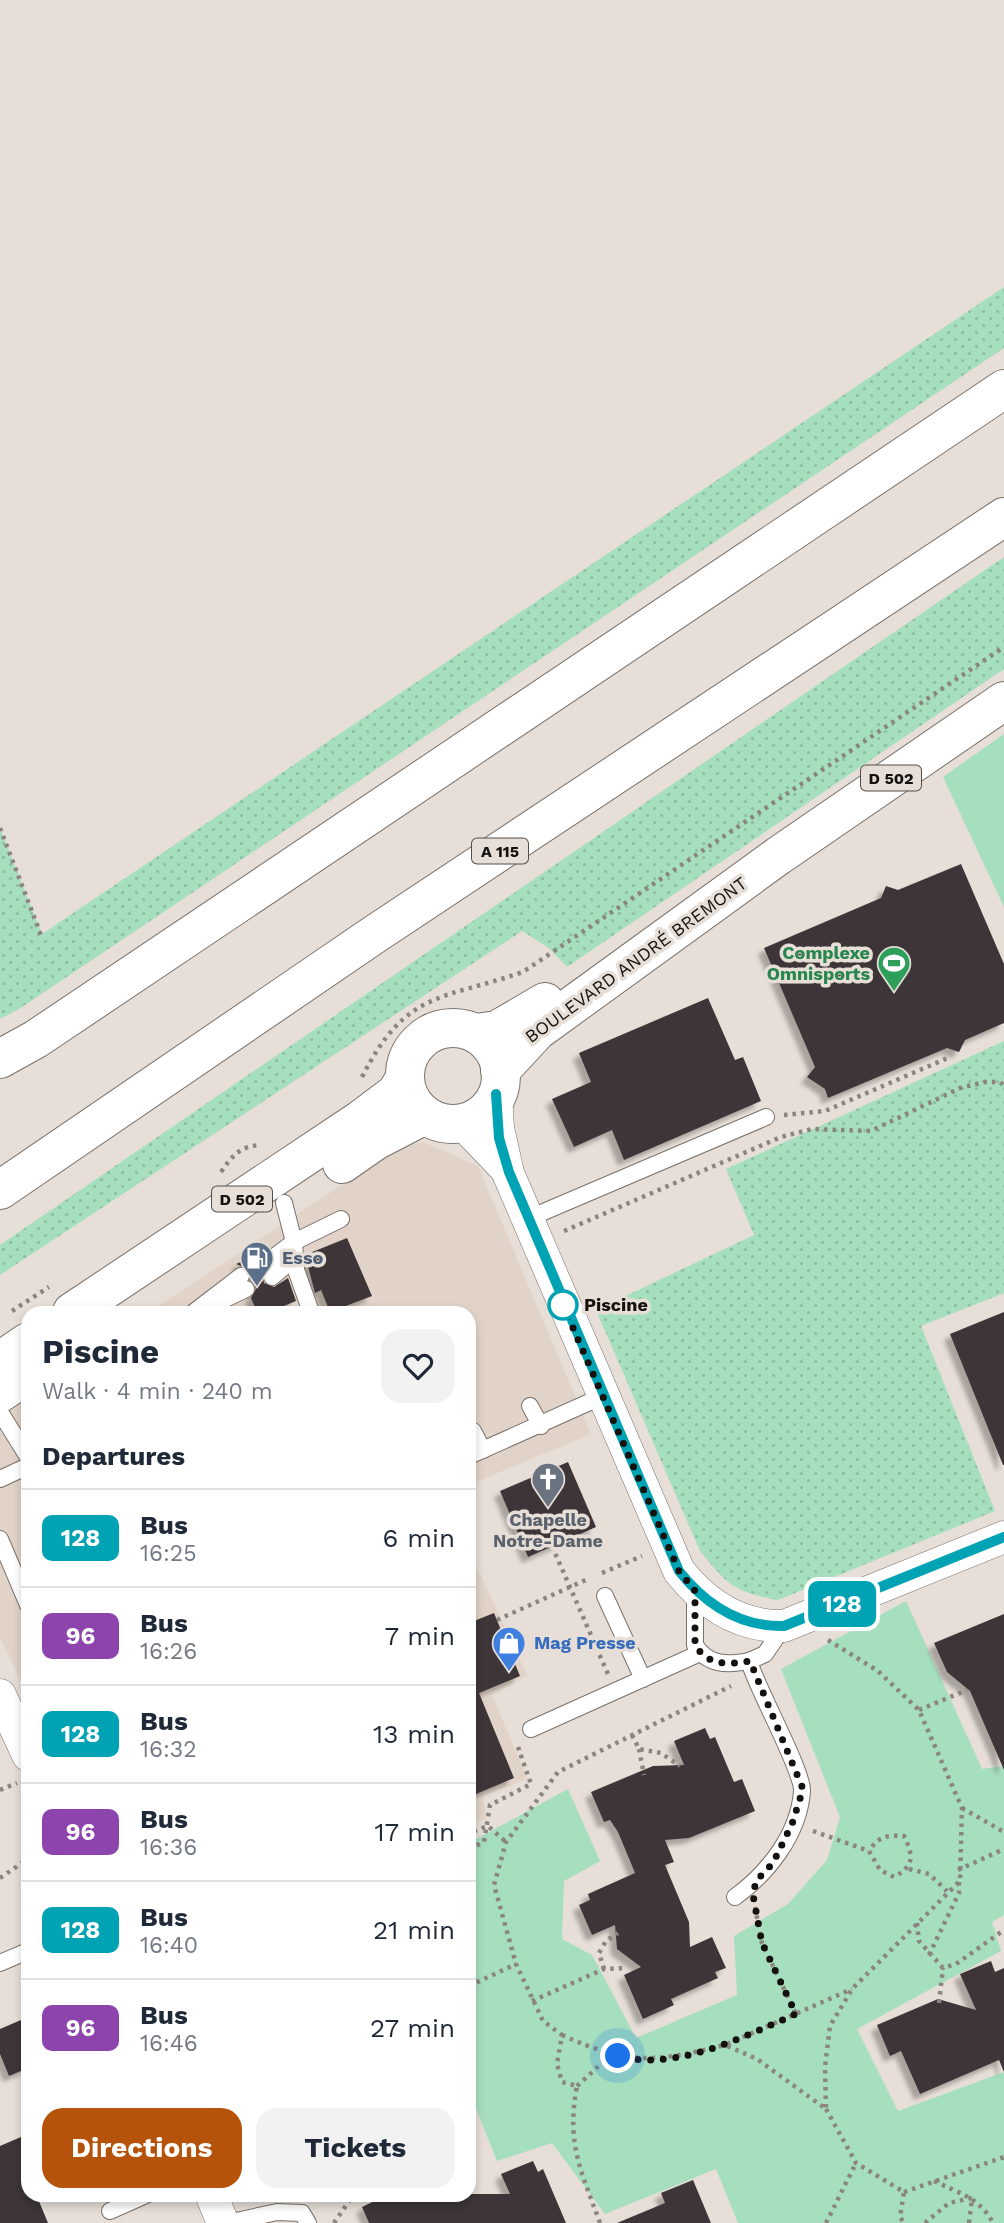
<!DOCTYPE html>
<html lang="en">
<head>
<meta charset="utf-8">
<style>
	body { margin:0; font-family:"Work Sans",sans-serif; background:#f2f2f3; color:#1f2937; height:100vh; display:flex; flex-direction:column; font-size:26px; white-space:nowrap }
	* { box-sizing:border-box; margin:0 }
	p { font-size:23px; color:#747a83 }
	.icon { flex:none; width:38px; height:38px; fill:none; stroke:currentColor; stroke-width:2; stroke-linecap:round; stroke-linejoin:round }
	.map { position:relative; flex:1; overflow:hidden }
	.details { position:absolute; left:21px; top:1306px; width:455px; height:896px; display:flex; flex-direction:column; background:#fff; border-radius:21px; box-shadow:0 4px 10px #0003 }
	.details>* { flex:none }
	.badge { padding:0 14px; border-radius:10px; font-size:24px; line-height:46px }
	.you { position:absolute; width:35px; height:35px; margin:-18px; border:5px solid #fff; border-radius:50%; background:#1a73e8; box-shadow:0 0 0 10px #1a73e833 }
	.map>.badge { position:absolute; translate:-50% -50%; box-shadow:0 0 0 4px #fff }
	h2 { padding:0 21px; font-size:26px; line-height:63px }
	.round { display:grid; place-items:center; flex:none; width:74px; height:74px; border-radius:21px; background:#f2f2f3 }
	.head { display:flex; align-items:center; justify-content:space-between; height:119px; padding:0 21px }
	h1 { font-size:33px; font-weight:700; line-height:52px }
	.primary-button { display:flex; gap:14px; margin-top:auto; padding:14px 21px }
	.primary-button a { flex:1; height:80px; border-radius:21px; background:#b45309; color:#fff; font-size:28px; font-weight:700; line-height:80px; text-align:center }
	.primary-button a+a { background:#f2f2f3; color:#1f2937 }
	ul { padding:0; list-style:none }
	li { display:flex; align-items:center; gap:21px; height:98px; padding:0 21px; border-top:2px solid #e0e1e3 }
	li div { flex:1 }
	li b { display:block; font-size:26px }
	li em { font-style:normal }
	li .badge { min-width:77px; font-weight:700; text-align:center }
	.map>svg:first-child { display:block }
</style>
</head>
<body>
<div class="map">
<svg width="1004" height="2223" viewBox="0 0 1004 2223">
	<defs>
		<pattern id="grass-dots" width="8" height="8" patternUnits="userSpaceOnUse" patternTransform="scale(1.75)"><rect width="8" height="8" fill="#a6dfbd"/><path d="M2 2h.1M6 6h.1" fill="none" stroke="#8ebea1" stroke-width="1.8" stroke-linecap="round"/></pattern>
		<filter id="shadow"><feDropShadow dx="-6" dy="6" stdDeviation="2" flood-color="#0004"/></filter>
	</defs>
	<rect width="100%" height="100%" fill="#e6ded7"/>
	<g fill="#e1d3c7">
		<polygon points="423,1142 478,1166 591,1434 469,1485 469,1312 150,1312 396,1149"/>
		<polygon points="28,1394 28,1695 0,1638 0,1412"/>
		<polygon points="469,1550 527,1675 492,1695 527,1779 483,1796 486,1819 469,1826"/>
	</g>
	<g fill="url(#grass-dots)">
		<polygon points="1004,287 1004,348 19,1009 0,1019 0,828 42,934"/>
		<polygon points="1004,557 1004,669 567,967 549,948 522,931 0,1275 0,1245"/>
		<path d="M1004,1041V1293L921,1326L995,1511L778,1600C734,1592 728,1585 700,1551L596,1310L754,1235L726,1169Z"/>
	</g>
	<g fill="#a6dfbd">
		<polygon points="1004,734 1004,907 943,777"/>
		<polygon points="906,1601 982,1769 1004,1766 1004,1915 992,1922 1001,1951 857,2029 898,2111 1004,2072 1004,2223 738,2223 716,2169 605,2214 552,2143 497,2161 469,2091 469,1843 568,1789 600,1861 564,1881 562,1939 592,1955 636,2038 737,1995 734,1936 788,1904 827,1860 840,1817 781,1669"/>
	</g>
	<g fill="#3e3539" filter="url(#shadow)">
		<polygon points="961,864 1004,964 1004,1023 965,1040 959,1052 947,1048 828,1098 825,1089 807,1077 815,1067 764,948 881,898 886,886 898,890"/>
		<polygon points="708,998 735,1060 743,1057 761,1101 624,1160 612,1130 574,1147 552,1099 591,1082 579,1053"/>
		<polygon points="347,1238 372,1296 330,1312 321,1290 315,1293 305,1255"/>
		<polygon points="262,1253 256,1264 262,1273 264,1283 274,1287 288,1278 296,1301 269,1312 257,1312 251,1298 256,1289 250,1270 236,1264"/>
		<polygon points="1004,1312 1004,1465 1003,1465 950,1334"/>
		<polygon points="568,1462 596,1527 528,1557 500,1491"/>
		<polygon points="494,1613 520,1676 479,1693 514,1778 469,1797 469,1623"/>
		<polygon points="1004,1614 1004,1770 970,1691 947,1672 934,1643"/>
		<polygon points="705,1728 710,1739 715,1737 734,1782 742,1779 755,1811 689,1838 665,1840 674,1862 665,1865 689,1922 690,1947 712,1937 726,1968 715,1972 718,1978 671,1999 674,2005 643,2019 624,1975 641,1967 617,1949 615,1925 592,1935 579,1905 590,1900 588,1894 635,1873 618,1832 610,1820 604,1822 591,1792 653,1766 684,1765 674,1741"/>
		<polygon points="991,1961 995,1972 1004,1968 1004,2072 999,2060 920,2094 901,2051 890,2056 877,2025 938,1999 976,2010 960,1974"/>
		<polygon points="21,2020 28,2035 28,2068 9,2076 0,2054 0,2029"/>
		<polygon points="28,2134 28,2194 36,2194 48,2223 0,2223 0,2146"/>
		<polygon points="533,2161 538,2172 543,2169 566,2223 369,2223 362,2207 389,2194 510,2194 501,2174"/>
		<polygon points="693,2180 711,2223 617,2223 665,2203 661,2193"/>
	</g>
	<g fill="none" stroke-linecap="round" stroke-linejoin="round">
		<defs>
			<g id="service">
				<polyline points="284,1203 294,1242 296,1270 311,1312"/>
				<polyline points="527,1219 766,1117"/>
				<polyline points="266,1263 294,1242 341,1219"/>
				<polyline points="272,1277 295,1258"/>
				<polyline points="215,1304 246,1289"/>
				<polyline points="194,1312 241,1276"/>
				<polyline points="530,1406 541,1426"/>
				<polyline points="0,1412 28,1457"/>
				<polyline points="473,1431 483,1450"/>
				<polyline points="469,1456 603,1396"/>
				<polyline points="0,1479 28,1466"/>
				<polyline points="0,1539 28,1605"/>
				<path d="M695,1591V1645C708,1666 728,1665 749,1661C757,1689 803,1771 802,1791C799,1834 768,1873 735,1897"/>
				<polyline points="605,1596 643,1679"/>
				<polyline points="749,1661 765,1654 784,1626"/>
				<polyline points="531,1729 700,1653"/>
				<polyline points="0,1963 28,1951"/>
				<polyline points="110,2211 148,2194"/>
				<polyline points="227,2223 277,2212 302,2213 308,2223"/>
			</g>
			<g id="minor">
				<path d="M496,1094L498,1128L508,1173L679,1571C706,1605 740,1627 784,1626L1004,1537"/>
				<polyline points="462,1123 506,1169"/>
				<polyline points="0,1695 28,1755"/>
				<polyline points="211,2194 223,2223"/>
			</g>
			<g id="primary">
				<circle cx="453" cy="1076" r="48"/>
				<polyline points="477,1033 497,1030 545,1002"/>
				<polyline points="500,1071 537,1031 778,856 1004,701"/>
				<polyline points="342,1164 375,1141 425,1115"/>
				<polyline points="72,1312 360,1120 396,1093 405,1078"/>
				<polyline points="0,1361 28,1342"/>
				<polyline points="0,1393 28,1374"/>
			</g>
			<g id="motorway">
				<polyline points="0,1059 36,1039 1004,389"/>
				<polyline points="0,1190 375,934 1004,517"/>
			</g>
		</defs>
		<use href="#service" stroke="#78716b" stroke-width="18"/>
		<use href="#minor" stroke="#78716b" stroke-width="33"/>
		<use href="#primary" stroke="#78716b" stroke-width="40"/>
		<use href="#motorway" stroke="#78716b" stroke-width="40"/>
		<g stroke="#8b8580" stroke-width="4.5" stroke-dasharray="3.5 5" stroke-linecap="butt">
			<polyline points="0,828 41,935"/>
			<path d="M362,1077C406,990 442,1000 523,972L1004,647"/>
			<polyline points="784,1115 825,1111 950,1057"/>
			<path d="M221,1172C233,1155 240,1146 261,1145"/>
			<polyline points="564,1231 781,1137 812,1129 871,1131 960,1088 985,1082 1000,1082 1004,1086"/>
			<polyline points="12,1311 49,1287"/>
			<polyline points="552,1546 608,1674"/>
			<polyline points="602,1573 642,1556"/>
			<polyline points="497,1620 590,1578"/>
			<polyline points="828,1640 878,1671 919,1710 962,1808 960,1881 852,1989 830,2026 825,2067 826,2109 757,2059 725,2045 852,1989"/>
			<polyline points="919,1710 967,1690"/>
			<polyline points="632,1735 639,1749 661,1753 680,1766"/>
			<polyline points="639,1749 644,1775"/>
			<polyline points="0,1790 17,1783"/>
			<polyline points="962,1808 1004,1832"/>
			<polyline points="469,1826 472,1832 488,1826 506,1842"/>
			<path d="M813,1831L869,1851L880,1870L894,1877C914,1866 914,1857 904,1836C887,1835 879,1836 869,1851"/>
			<polyline points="469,1849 484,1842 490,1805 531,1784 518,1747"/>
			<polyline points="909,1869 929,1874 947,1891"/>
			<polyline points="958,1870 1004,1849"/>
			<polyline points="0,1878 28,1859"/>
			<polyline points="755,1907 762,1943 796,2014"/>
			<polyline points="917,1923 919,1941 943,1968 956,1964 1004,1930"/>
			<polyline points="929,1955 959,1893 959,1882"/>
			<polyline points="604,1969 599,1953 606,1941 618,1933"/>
			<polyline points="469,1986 516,1964"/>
			<polyline points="532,2001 604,1969 627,1968"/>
			<polyline points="939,2003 943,1968"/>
			<path d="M562,2035C630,2066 655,2062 725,2045"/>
			<polyline points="577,2086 603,2062 618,2056"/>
			<polyline points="826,2109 856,2163 904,2192 900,2217 904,2223"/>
			<path d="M934,2181C959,2193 980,2198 993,2223"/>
			<polyline points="904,2192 1004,2157"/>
			<polyline points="334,2223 354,2194"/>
			<path d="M600,2223C581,2171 566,2143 577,2086L562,2082L557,2064L562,2035L543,2021L516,1964L494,1885L506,1842L558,1772L731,1686"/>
			<polyline points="826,2223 856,2163"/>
			<polyline points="925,2223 949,2203 972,2198 969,2223"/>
		</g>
		<use href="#service" stroke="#fff" stroke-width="16"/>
		<use href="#minor" stroke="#fff" stroke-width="32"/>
		<use href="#primary" stroke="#fff" stroke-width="38"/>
		<use href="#motorway" stroke="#fff" stroke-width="38"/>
	</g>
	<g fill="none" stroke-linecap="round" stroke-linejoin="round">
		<defs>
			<path id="line" d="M496,1094L499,1138L509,1172L679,1571C706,1605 740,1627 784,1626L1004,1537"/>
		</defs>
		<use href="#line" stroke="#fff" stroke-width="16"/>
		<use href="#line" stroke="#00a3b4" stroke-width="10"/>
		<path stroke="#14110f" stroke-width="7" stroke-dasharray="0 12.6" d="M563,1305L679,1571L695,1591V1645C708,1666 728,1665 750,1661L803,1789L792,1824L773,1863L756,1881L753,1895L762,1943L796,2014C745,2036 676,2072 618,2056"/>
	</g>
	<defs>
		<symbol id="stadium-pin" viewBox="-11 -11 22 30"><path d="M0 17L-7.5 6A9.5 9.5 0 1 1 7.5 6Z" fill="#2e9e5b" stroke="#e6ded7"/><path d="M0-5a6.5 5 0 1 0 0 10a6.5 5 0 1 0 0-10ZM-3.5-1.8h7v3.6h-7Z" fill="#fff"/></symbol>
		<symbol id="fuel-pin" viewBox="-11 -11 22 30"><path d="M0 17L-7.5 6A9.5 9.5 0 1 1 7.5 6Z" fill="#5c6f8a" stroke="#e6ded7"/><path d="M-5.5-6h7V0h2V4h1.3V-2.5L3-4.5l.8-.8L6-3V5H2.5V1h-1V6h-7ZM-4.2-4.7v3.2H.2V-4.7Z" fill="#fff"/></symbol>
		<symbol id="church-pin" viewBox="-11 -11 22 30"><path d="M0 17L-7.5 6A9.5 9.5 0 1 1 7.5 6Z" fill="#6b7280" stroke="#e6ded7"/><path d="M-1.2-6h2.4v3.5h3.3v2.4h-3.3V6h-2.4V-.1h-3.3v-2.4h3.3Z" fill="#fff"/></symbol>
		<symbol id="shop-pin" viewBox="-11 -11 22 30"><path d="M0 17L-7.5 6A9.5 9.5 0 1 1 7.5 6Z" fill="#3f7fe0" stroke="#e6ded7"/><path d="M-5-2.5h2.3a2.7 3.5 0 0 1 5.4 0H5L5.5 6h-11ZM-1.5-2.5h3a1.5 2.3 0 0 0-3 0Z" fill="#fff"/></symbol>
	</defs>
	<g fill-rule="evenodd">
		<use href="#stadium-pin" x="875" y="944" width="38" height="52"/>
		<use href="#fuel-pin" x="238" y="1239" width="38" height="52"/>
		<use href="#church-pin" x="529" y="1460" width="38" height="52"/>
		<use href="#shop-pin" x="490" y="1624" width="38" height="52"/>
	</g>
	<circle fill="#fff" stroke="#00a3b4" stroke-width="3.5" cx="563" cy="1305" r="14"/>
	<g text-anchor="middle" stroke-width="7" stroke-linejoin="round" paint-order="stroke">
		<g fill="#e6ded7" stroke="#534e4b" stroke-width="2">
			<rect x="861" y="765.5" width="60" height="25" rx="5"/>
			<rect x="472" y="838.5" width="56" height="25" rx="5"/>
			<rect x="212" y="1186.5" width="60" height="25" rx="5"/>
		</g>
		<g font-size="16" font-weight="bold" fill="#14110f">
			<text x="891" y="784">D 502</text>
			<text x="500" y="857">A 115</text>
			<text x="242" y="1205">D 502</text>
		</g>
		<g font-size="18" font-weight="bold" fill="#27864d" stroke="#e6ded7" text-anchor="end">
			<text x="870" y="959">Complexe<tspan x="870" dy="21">Omnisports</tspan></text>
		</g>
		<g font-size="18" fill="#14110f" stroke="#e6ded7">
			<text transform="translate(636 960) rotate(-36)" y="6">BOULEVARD ANDRÉ BREMONT</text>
		</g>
		<g font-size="18" font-weight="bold" fill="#4e5e75" stroke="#e6ded7" text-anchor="start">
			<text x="282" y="1264">Esso</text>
		</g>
		<g font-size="18" font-weight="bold" fill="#14110f" stroke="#e6ded7" text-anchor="start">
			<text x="584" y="1311">Piscine</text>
		</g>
		<g font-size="18" font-weight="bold" fill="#5b616d" stroke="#e6ded7">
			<text x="548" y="1526">Chapelle<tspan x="548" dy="21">Notre-Dame</tspan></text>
		</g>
		<g font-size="18" font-weight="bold" fill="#366cbe" stroke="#e6ded7" text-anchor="start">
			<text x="534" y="1649">Mag Presse</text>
		</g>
	</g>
</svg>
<div class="you" style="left:618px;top:2056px"></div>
<b class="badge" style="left:842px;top:1604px;background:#00a3b4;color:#fff">128</b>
<section class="details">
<div class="head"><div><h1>Piscine</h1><p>Walk · 4 min · 240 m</p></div><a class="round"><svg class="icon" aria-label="heart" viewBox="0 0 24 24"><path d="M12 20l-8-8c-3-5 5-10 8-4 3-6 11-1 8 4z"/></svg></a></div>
<h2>Departures</h2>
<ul>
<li><span class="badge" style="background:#00a3b4;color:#fff">128</span><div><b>Bus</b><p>16:25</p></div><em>6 min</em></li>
<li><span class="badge" style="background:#8e44ad;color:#fff">96</span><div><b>Bus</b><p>16:26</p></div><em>7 min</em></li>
<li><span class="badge" style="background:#00a3b4;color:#fff">128</span><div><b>Bus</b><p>16:32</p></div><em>13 min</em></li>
<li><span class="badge" style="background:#8e44ad;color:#fff">96</span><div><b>Bus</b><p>16:36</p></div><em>17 min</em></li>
<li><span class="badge" style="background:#00a3b4;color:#fff">128</span><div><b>Bus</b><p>16:40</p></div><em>21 min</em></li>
<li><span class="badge" style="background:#8e44ad;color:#fff">96</span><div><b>Bus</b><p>16:46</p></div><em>27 min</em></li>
</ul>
<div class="primary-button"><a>Directions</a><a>Tickets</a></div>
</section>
</div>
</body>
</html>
